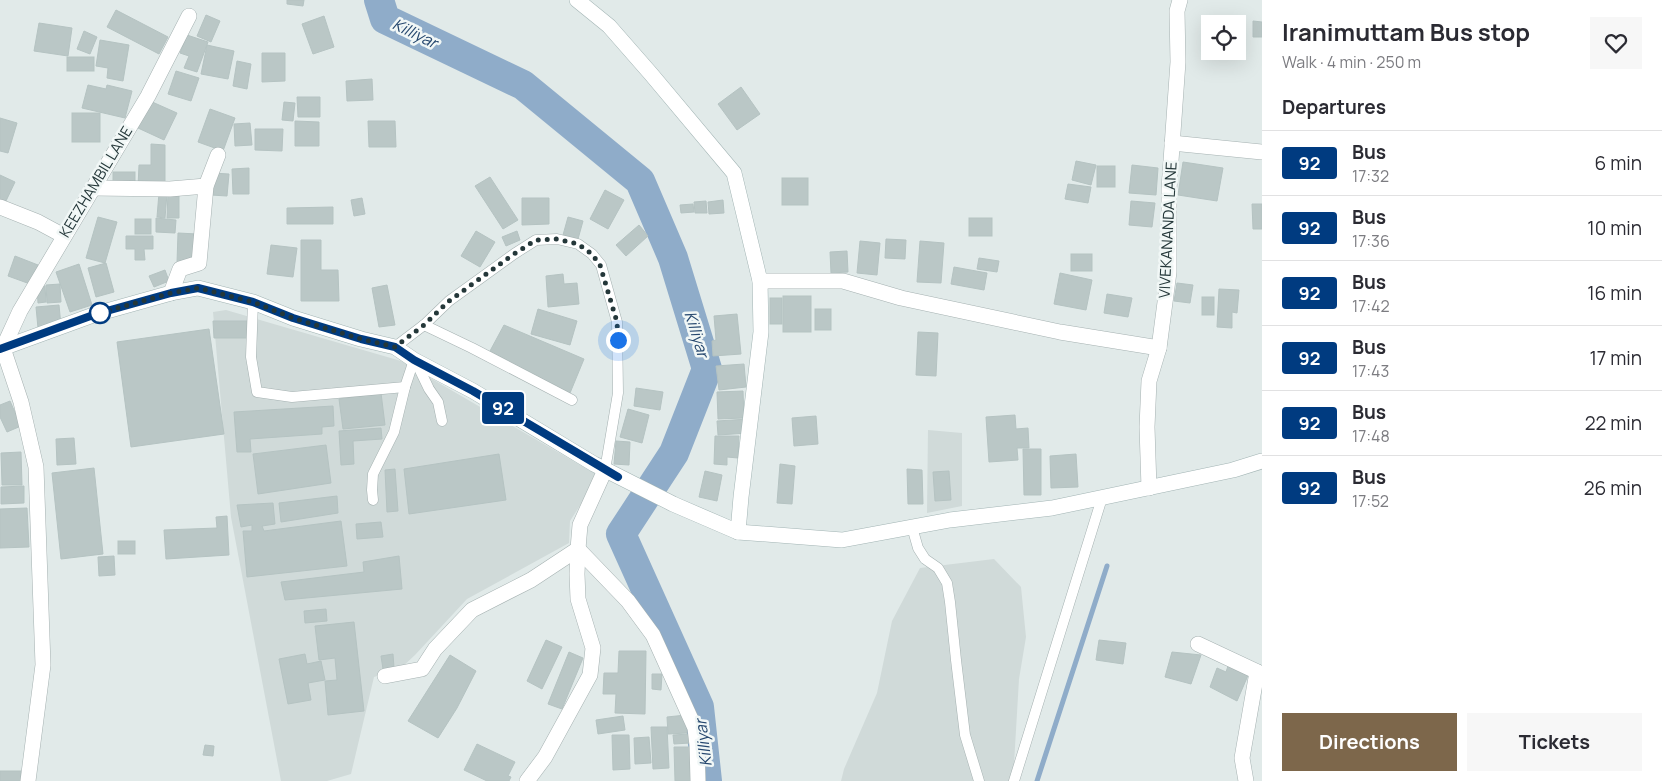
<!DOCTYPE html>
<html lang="en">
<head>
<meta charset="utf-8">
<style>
	body { margin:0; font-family:Manrope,sans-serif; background:#f7f7f7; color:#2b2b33; height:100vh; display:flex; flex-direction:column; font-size:19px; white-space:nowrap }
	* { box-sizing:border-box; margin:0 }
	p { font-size:16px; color:#7c7c81 }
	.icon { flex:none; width:28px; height:28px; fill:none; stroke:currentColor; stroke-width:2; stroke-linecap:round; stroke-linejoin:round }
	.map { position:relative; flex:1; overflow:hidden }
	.sheet { display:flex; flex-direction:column; background:#fff; width:400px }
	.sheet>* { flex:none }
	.badge { padding:0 10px; border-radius:4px; font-size:18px; line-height:32px }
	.tools { position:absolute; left:1201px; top:15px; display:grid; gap:10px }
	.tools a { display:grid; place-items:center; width:45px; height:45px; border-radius:0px; background:#fff; box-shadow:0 5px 20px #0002; font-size:25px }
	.you { position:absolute; width:25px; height:25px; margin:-12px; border:4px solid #fff; border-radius:50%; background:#1a73e8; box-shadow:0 0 0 8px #1a73e833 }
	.map>.badge { position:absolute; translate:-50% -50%; box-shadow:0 0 0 2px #fff }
	h2 { padding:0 20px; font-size:19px; line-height:45px }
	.round { display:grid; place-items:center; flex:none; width:52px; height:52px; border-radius:0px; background:#f7f7f7 }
	.headline { display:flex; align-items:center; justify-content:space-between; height:85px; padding:0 20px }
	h1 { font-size:24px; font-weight:700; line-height:38px }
	.cta { display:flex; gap:10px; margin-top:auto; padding:10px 20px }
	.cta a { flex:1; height:58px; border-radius:0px; background:#7d674b; color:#fff; font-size:20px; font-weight:700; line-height:58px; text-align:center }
	.cta a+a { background:#f7f7f7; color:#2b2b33 }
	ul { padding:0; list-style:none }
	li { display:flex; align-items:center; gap:15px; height:65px; padding:0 20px; border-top:1px solid #e1e1e2 }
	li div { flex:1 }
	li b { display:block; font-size:19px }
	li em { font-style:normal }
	li .badge { min-width:55px; font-weight:700; text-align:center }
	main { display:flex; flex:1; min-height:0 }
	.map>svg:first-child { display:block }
</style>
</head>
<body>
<main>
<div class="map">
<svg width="1262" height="781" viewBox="0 0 1262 781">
	<rect width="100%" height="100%" fill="#e1eae9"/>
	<g fill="#d0dad9">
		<polygon points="226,310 401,361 599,476 570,521 569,543 467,599 415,655 400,669 374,677 351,774 327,781 281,781 231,517 213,312"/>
		<polygon points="928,430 962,433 962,506 927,513"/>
		<polygon points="994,559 1021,587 1026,637 1019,679 1013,781 841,781 844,769 877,693 892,621 920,568"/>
	</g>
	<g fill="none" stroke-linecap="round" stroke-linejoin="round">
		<polyline stroke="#8facc9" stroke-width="5" points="1037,781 1107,566"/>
		<polyline stroke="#8facc9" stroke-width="30" points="379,0 385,19 523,85 640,181 673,258 707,369 674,453 621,534 699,707 707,781"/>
	</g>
	<g fill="#bac7c6" stroke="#b5c3c2">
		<polygon points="287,0 304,0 303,6 287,4"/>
		<polygon points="116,10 168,37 159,54 107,27"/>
		<polygon points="206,15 220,21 211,42 197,36"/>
		<polygon points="324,16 334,47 313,54 302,24"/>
		<polygon points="1253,21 1262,22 1262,37 1253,37"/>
		<polygon points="39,23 72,28 68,56 34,51"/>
		<polygon points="84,31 97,37 90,54 77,49"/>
		<polygon points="187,35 208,42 197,72 184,68 189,56 180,53"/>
		<polygon points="100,40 129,45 123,81 107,78 108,68 96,66"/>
		<polygon points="207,45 234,51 228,79 201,74"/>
		<polygon points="262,53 285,53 285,81 262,82"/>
		<rect x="67" y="57" width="27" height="14"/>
		<polygon points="237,61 251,64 247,89 233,86"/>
		<polygon points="176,71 199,78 191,101 168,94"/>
		<polygon points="372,79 373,100 347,101 346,81"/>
		<polygon points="88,85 106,89 107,85 132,91 125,118 82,108"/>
		<polygon points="741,87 760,114 737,130 718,104"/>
		<polygon points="297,97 320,97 320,117 298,117"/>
		<polygon points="150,101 177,113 164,140 138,128"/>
		<polygon points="284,102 295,103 293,121 282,120"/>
		<polygon points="210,109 235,118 223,151 198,142"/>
		<rect x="72" y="113" width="28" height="29"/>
		<polygon points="0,118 17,123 8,153 0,151"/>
		<polygon points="295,121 319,122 319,146 295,146"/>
		<polygon points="368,121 395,121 396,147 369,147"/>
		<polygon points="250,123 252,145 235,146 234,124"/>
		<polygon points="255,129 283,129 282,151 255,150"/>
		<polygon points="151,144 165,145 165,187 138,187 139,165 151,165"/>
		<polygon points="1076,161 1096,165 1091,185 1072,180"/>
		<polygon points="1183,162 1223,168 1217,201 1178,195"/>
		<polygon points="1132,165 1158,168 1156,195 1129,193"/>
		<rect x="1097" y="166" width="18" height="21"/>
		<polygon points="249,168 249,194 233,194 232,169"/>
		<rect x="113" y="172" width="22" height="11"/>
		<polygon points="213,173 229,174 227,196 211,195"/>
		<polygon points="0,175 15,182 5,203 0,201"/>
		<polygon points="490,177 518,220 503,229 475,186"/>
		<rect x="782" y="178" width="26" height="27"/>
		<polygon points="1068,184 1091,187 1088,203 1065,199"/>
		<polygon points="605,190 624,200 608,229 590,219"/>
		<polygon points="168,192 179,192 179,218 167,218"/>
		<polygon points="159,193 167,194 165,218 157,217"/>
		<polygon points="362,198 365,214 354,216 351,200"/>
		<polygon points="522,198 549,198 549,224 522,225"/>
		<polygon points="723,200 724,213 709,214 708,202"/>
		<polygon points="706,201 707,213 695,213 694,202"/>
		<polygon points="1131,201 1155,203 1152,227 1129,225"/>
		<polygon points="693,204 694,212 681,213 680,205"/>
		<polygon points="1252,204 1262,204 1262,229 1253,229"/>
		<polygon points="333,207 333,224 287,224 287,208"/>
		<polygon points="98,217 117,222 105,263 86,258"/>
		<polygon points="568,217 583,221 578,239 563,235"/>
		<polygon points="156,218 176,220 175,233 156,232"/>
		<rect x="969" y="218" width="23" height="18"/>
		<rect x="135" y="219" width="16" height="15"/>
		<polygon points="639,225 648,236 626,256 616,245"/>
		<polygon points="476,231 495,242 480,267 461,256"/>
		<polygon points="517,231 520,240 506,246 502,237"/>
		<polygon points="178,233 197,234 196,263 177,263"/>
		<polygon points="126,236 153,236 153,249 144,249 145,260 135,260 135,249 126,249"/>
		<polygon points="886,239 906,240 905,259 885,258"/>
		<polygon points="301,240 321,240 321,270 338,270 339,301 301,301"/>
		<polygon points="860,241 880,243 877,275 857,273"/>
		<polygon points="920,241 944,243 941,283 917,282"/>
		<polygon points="271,245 297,248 293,277 267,274"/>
		<polygon points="847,251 848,272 831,273 830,252"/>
		<rect x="1071" y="254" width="21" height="17"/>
		<polygon points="15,256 38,265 30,284 8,276"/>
		<polygon points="979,258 999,261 997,272 977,269"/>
		<polygon points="106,263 114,292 96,297 88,268"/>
		<polygon points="79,264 92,305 70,312 56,272"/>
		<polygon points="954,267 987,273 984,290 951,284"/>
		<polygon points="165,270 169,281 154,287 149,276"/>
		<polygon points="1060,273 1092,280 1086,310 1054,304"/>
		<polygon points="563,274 564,284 577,283 579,304 548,307 546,276"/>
		<polygon points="1177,283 1193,285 1190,303 1174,301"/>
		<polygon points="60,284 61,302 47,303 46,285"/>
		<polygon points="387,285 395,325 379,327 372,288"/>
		<polygon points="37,286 45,286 46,302 38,303"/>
		<polygon points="1219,289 1239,290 1237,313 1232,312 1232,328 1217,327"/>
		<polygon points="1107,294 1132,298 1128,317 1104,313"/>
		<rect x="783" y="296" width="28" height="36"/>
		<rect x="1202" y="297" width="12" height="18"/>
		<rect x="770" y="298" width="12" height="26"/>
		<polygon points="59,305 61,326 38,328 36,307"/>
		<polygon points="538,309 577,321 570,345 531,334"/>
		<rect x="815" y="309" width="16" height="21"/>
		<polygon points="737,314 741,354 713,356 712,341 716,340 714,316"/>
		<polygon points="213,321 248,321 248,338 214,338"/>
		<polygon points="504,325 584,359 570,393 490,351"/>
		<polygon points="209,329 224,434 131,447 117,342"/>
		<polygon points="918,332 938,333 936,376 916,375"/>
		<polygon points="744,364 746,387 719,390 716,366"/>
		<polygon points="636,388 663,392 660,410 634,406"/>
		<polygon points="743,391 744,418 718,419 717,392"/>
		<polygon points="381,393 385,425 343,429 339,399"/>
		<polygon points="10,401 21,426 7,432 0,417 0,405"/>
		<polygon points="333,406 334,426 322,427 322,434 250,439 251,452 237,452 234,412"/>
		<polygon points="628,409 649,415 642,443 620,437"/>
		<polygon points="1015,415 1016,429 1028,428 1029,448 1017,448 1018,460 989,462 986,417"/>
		<polygon points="816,416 818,444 794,446 792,418"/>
		<polygon points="748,419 749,433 718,435 717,421"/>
		<polygon points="381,428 382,439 353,441 354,464 341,465 339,431"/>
		<polygon points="715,436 739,436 738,458 727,457 727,465 714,464"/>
		<polygon points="74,438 76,464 57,465 56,439"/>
		<polygon points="616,441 630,442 629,465 614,464"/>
		<polygon points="326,445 331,483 258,494 253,454"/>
		<polygon points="1023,449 1041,449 1041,495 1024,495"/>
		<polygon points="21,452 22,485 2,485 1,453"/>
		<polygon points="499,454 506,500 409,514 404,469"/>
		<polygon points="1076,454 1078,487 1051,488 1050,456"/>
		<polygon points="780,464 795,466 792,504 777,503"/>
		<polygon points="94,468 103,554 61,559 52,473"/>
		<polygon points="395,469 398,511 387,512 385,470"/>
		<polygon points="907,469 922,470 923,504 908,504"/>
		<polygon points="705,471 722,475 717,501 699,497"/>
		<polygon points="949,471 951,500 935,501 933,472"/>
		<polygon points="24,486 24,503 1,504 1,487"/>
		<polygon points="337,496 338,513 281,522 279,503"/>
		<polygon points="273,503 275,524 262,526 264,531 341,521 347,566 247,577 243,531 252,531 252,525 241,527 237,505"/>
		<polygon points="27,508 29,547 0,548 0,509"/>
		<polygon points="227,516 229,555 166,559 164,530 217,528 216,517"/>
		<polygon points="381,522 383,537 357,539 356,524"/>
		<rect x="118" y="541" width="17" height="13"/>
		<polygon points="114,556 115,575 99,576 98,557"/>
		<polygon points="399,556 402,589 285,600 281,582 364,572 363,562"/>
		<polygon points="326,609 327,621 305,623 304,611"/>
		<polygon points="354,622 364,711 328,715 325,681 337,680 335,658 319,660 315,626"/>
		<polygon points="546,640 562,647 542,689 527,681"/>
		<polygon points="1099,640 1126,643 1123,664 1096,660"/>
		<polygon points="619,651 646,651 645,714 615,713 616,694 603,694 604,673 618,673"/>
		<polygon points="569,652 583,658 562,709 548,704"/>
		<polygon points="1172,652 1201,655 1191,684 1165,677"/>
		<polygon points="305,654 307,664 321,661 325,680 308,683 311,700 288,704 279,659"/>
		<polygon points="393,654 394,668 383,669 381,656"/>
		<polygon points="450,655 476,671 457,708 438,738 408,721"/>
		<polygon points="1229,663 1249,673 1237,701 1210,687 1217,668 1226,672"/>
		<polygon points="652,674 662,674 661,690 652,689"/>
		<polygon points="686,715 687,733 668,734 667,717"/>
		<polygon points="623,716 625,730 598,734 596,720"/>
		<polygon points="651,727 667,727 669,768 653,769"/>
		<polygon points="689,734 690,743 674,744 673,735"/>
		<polygon points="612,735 629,735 630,769 613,770"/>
		<polygon points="649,737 651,763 635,764 634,738"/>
		<polygon points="477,744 515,762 508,776 511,777 509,781 487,781 464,770"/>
		<polygon points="205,745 214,746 213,756 203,755"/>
		<polygon points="674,747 694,747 695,781 675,781"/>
		<rect x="0" y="771" width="21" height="10"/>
	</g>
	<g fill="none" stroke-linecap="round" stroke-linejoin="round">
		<defs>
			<g id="lane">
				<polyline points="253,302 251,357 257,392 292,397 405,387"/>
				<polyline points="424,325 472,348 572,400"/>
				<polyline points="395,347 424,325 449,301 514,254 536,240 557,239 578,244 592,254 601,265 617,322 618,393 605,470"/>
				<polyline points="415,360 429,389 438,402 442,421"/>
				<polyline points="373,500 372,490 373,474 394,432 405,387 414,360"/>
				<polyline points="912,527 918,548 925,559 938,568 947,583 950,602 956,660 965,735 979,781"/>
				<polyline points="1014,781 1102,498"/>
			</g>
			<g id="street">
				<polyline points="1172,143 1262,152"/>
				<polyline points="93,188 170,189 206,186"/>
				<polyline points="0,207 38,222 64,236"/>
				<polyline points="760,281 843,281 901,298 1060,332 1159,348"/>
				<polyline points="171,293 180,269 199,263 206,186 218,155"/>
				<polyline points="1149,488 1147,427 1149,381 1159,348 1169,272 1169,189 1178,62 1177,11 1180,0"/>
				<polyline points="1198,644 1262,674"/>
				<polyline points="385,676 422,669 435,649 472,610 531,580 578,549 628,601 653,635 695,728 697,745 698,781"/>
				<polyline points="28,781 43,665 36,467 21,402 3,348 20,311 148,96 189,16"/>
				<polyline points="527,781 545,757 590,675 593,648 578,599 577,574 578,549 580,525 605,470"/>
				<polyline points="1246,781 1242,758 1257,672"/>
			</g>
			<g id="secondary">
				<polyline points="577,0 609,26 651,74 734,173 760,281 761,332 741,497 738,532"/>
				<polyline points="0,349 96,314 171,293 198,288 253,302 293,318 361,339 395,347 414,360 473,391 594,464 673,504 738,532 842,540 950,520 1052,508 1233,470 1262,461"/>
			</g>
		</defs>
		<use href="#lane" stroke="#a5b1b1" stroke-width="11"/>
		<use href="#street" stroke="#a5b1b1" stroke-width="16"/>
		<use href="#secondary" stroke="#a2b4b4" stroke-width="16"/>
		<use href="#lane" stroke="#fff" stroke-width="10"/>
		<use href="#street" stroke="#fff" stroke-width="15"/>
		<use href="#secondary" stroke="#fff" stroke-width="15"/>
	</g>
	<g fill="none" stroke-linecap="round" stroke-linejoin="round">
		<defs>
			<polyline id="line" points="0,349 96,314 171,293 198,288 253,302 293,318 361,339 395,347 414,360 473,391 618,477"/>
		</defs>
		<use href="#line" stroke="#fff" stroke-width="11"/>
		<use href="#line" stroke="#003b80" stroke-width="8"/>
		<polyline stroke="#243739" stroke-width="5" stroke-dasharray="0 9" points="100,313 96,314 171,293 198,288 253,302 293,318 361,339 395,347 424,325 449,301 514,254 536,240 557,239 578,244 592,254 600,265 617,322 618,340"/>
	</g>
	<circle fill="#fff" stroke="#003b80" stroke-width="2.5" cx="100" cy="313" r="10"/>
	<g text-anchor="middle" stroke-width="5" stroke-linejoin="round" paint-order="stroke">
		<g font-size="15" fill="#243739" stroke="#f1f7f6">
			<text transform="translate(96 182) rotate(-59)" y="5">KEEZHAMBIL LANE</text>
			<text transform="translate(1168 230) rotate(-87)" y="5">VIVEKANANDA LANE</text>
		</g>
		<g font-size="16" font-style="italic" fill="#25476e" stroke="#f1f7f6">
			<text transform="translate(415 33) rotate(26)" y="6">Killiyar</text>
			<text transform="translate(697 334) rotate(73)" y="6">Killiyar</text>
			<text transform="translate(703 743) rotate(-97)" y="6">Killiyar</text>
		</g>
	</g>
</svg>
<div class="tools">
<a><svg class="icon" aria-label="locate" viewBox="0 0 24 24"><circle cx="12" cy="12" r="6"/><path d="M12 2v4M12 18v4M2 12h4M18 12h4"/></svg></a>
</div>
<div class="you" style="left:618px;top:340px"></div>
<b class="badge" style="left:503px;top:408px;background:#003b80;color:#fff">92</b>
</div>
<section class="sheet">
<div class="headline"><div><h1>Iranimuttam Bus stop</h1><p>Walk · 4 min · 250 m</p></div><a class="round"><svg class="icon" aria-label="heart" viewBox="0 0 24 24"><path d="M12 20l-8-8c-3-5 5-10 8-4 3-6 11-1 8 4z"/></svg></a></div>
<h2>Departures</h2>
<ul>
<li><span class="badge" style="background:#003b80;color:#fff">92</span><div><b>Bus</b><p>17:32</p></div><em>6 min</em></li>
<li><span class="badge" style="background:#003b80;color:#fff">92</span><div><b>Bus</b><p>17:36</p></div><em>10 min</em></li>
<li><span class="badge" style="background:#003b80;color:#fff">92</span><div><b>Bus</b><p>17:42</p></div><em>16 min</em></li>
<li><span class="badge" style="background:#003b80;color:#fff">92</span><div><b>Bus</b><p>17:43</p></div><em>17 min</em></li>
<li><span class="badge" style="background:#003b80;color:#fff">92</span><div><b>Bus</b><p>17:48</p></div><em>22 min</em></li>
<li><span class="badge" style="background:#003b80;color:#fff">92</span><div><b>Bus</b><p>17:52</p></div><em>26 min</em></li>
</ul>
<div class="cta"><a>Directions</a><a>Tickets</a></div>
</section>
</main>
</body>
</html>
